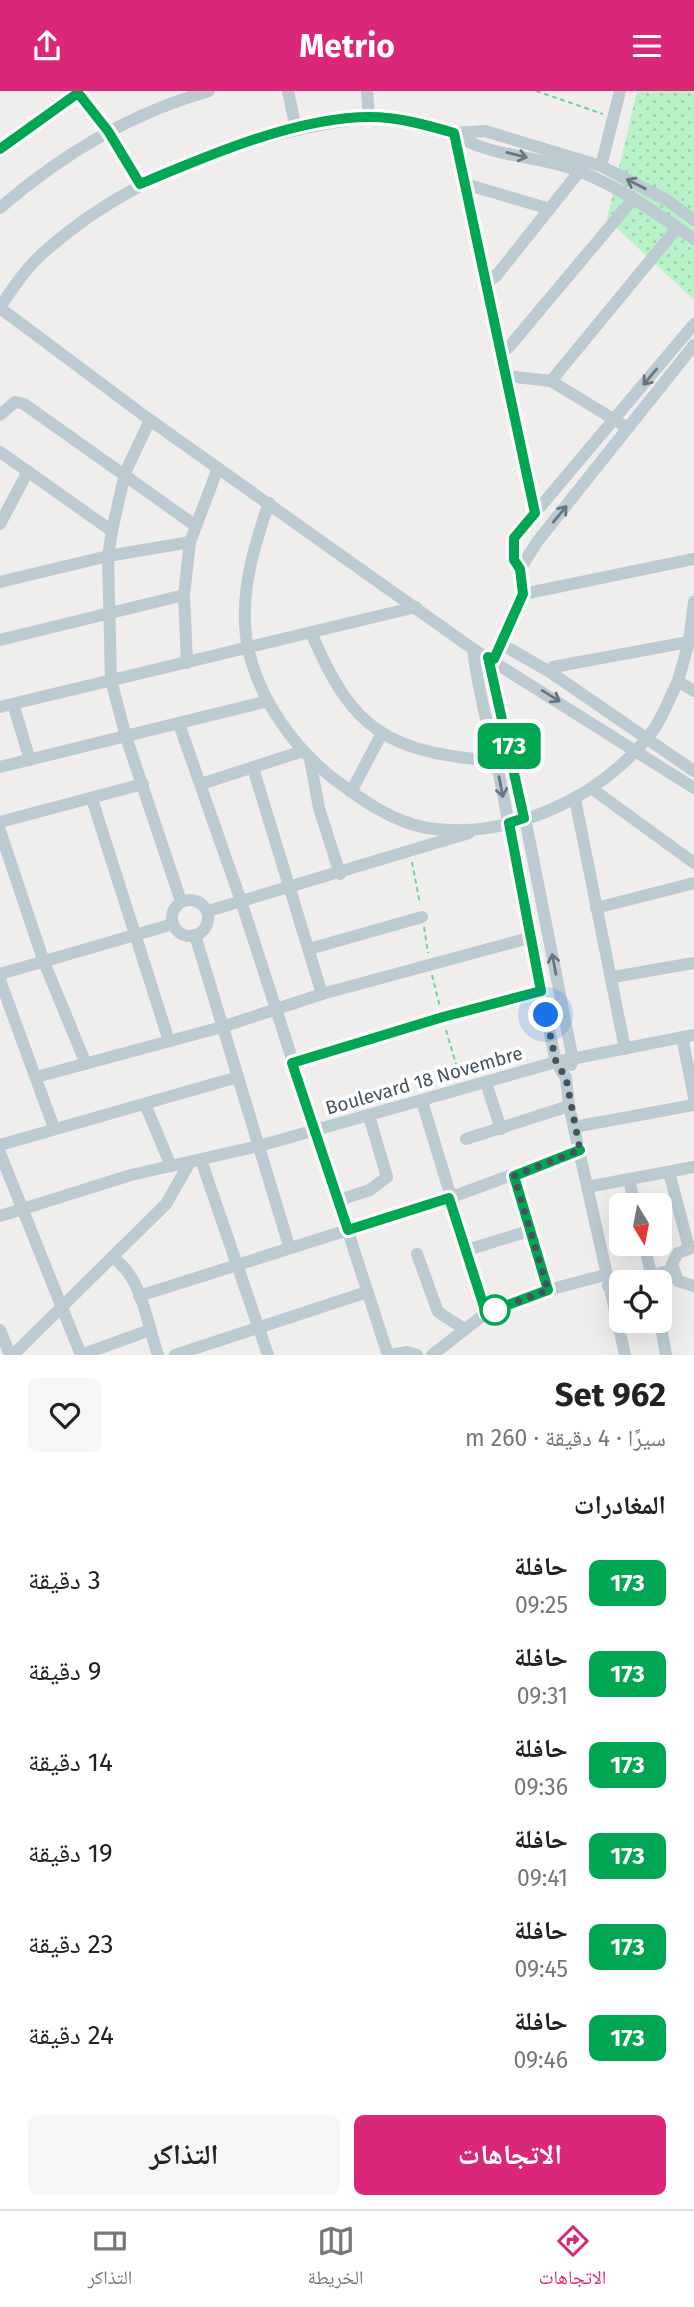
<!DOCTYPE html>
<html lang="ar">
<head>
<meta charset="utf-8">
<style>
	body { margin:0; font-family:"Fira Sans","Noto Naskh Arabic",sans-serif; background:#f6f6f6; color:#222; direction:rtl; height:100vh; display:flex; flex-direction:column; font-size:26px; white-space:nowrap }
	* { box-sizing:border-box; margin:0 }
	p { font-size:23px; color:#767676 }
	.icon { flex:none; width:38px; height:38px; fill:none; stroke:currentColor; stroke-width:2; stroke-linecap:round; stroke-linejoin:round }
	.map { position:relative; height:1264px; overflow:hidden; direction:ltr }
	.panel { display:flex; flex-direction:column; background:#fff; flex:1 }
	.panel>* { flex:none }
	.badge { padding:0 14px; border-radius:10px; font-size:24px; line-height:46px }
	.needle { width:46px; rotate:170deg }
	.controls { position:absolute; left:609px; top:1102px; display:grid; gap:14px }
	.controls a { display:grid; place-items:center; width:63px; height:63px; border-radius:10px; background:#fff; box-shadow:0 7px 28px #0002; font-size:35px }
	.you { position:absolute; width:35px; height:35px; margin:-18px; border:5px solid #fff; border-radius:50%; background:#1a73e8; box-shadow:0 0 0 10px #1a73e833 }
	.map>.badge { position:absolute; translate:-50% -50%; box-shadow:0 0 0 4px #fff }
	h2 { padding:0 28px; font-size:26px; line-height:63px }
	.round { display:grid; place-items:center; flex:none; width:74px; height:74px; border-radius:10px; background:#f6f6f6 }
	.headline { display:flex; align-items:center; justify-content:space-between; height:119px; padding:0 28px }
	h1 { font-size:33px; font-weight:700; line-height:52px }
	.cta { display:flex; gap:14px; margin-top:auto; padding:14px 28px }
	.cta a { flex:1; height:80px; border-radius:10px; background:#db2777; color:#fff; font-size:28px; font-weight:700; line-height:80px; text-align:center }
	.cta a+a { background:#f6f6f6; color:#222 }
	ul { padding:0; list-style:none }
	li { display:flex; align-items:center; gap:21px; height:91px; padding:0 28px }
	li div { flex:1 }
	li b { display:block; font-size:26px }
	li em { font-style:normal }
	li .badge { min-width:77px; font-weight:700; text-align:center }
	header { display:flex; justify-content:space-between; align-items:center; height:91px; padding:0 28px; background:#db2777; color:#fff; font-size:32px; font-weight:700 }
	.menu { display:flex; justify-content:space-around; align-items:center; height:98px; border-top:2px solid #e0e0e0; background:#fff; font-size:19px; color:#767676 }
	.menu a { display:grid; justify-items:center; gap:4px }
	.menu .on { color:#db2777 }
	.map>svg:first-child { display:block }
</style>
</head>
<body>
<header><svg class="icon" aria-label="menu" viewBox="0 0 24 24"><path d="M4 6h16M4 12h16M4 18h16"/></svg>Metrio<svg class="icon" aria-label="share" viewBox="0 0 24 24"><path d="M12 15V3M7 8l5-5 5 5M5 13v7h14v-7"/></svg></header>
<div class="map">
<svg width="694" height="1264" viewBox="0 0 694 1264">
	<defs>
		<pattern id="grass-dots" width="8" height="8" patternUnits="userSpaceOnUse" patternTransform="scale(1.75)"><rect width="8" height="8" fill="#b7f2c9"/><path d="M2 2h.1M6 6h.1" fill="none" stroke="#9fd1af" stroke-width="1.8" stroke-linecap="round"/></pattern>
	</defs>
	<rect width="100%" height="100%" fill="#f0eded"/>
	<polygon fill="url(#grass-dots)" points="637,0 694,0 694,209 607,128"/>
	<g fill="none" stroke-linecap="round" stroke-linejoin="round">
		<g stroke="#6dd397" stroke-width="2" stroke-dasharray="5 3.5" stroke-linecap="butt">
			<polyline points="536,0 603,23"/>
			<polyline points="412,771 420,813"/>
			<polyline points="424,836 428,862"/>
			<polyline points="432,884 440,916"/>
			<polyline points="446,939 460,987"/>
		</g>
		<g stroke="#bccad1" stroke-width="12">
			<polyline points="76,0 108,40 140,93"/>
			<polyline points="288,0 296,38"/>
			<polyline points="369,26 421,33 454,42 485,40 601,75 667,109 694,129"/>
			<polyline points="454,42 535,422"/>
			<path d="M454,42C485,65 530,64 567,76C614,91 654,121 694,148"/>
			<polyline points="0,58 78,2"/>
			<polyline points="601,75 620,0"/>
			<polyline points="465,93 550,118"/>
			<path d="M0,117C61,64 131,22 209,0"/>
			<polyline points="486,192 496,185 579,81"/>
			<path d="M0,216C13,197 26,177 43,162C133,81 251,42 369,26L367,0"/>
			<polyline points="0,217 150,329 473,558 694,697"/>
			<polyline points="500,262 509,256 633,108"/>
			<polyline points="505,285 551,290"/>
			<polyline points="0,324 15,311 24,313 196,435"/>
			<polyline points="150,329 125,382 112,440 108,465 111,589 126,646 181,810"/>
			<polyline points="628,337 551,290 677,137"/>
			<polyline points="0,361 112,440"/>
			<path d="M269,412C253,457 238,508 248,557C259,608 293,656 334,688C361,708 392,731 427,737C509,749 596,709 648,646C661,631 669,608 678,590L694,600"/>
			<polyline points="0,433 28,380"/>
			<polyline points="520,478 537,451 694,254"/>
			<polyline points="0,491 108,465 190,451"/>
			<path d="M523,503C520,483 514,467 514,447L694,233"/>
			<path d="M311,541C353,642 389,661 496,670"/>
			<polyline points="0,549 184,504"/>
			<polyline points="501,553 550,581 694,680"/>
			<path d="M473,558C478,604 492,648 501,693C519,786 536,879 556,971L566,987L569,1015L625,1264"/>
			<polyline points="488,566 525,727 573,969 571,974"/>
			<polyline points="494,568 523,503 694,468"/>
			<polyline points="187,572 184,504 190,451 218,377"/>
			<polyline points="550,581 553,576 694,550"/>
			<polyline points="678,590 689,551 694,511"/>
			<polyline points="13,613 30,669"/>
			<polyline points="0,616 416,516"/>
			<polyline points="179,633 241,810 388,1264"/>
			<polyline points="310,668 319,717 340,783"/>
			<polyline points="0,676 268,610"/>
			<polyline points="253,677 322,903"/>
			<polyline points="201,693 303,660"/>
			<polyline points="591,697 694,772"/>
			<polyline points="351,701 382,642"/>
			<polyline points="92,708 169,950"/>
			<polyline points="575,708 625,958"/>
			<polyline points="0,731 143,693"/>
			<polyline points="0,740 44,871 86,973"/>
			<circle cx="190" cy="827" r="18"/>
			<polyline points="596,817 694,792"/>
			<polyline points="208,820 469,742"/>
			<polyline points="195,844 289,1155"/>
			<polyline points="309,858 422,826"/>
			<polyline points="0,883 173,833"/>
			<polyline points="613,886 694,872"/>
			<polyline points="0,889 54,1037"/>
			<polyline points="682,946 694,1006"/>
			<polyline points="292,972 443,926 541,900"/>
			<polyline points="36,986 222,936 322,903 529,847"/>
			<polyline points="486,992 501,1038"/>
			<polyline points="422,1010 486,1222"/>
			<polyline points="145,1013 171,1075"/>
			<polyline points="574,1036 694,1014"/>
			<polyline points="466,1048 569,1015"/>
			<polyline points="0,1054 238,986"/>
			<polyline points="0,1062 81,1264"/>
			<polyline points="201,1069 268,1264"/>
			<polyline points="669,1081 689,1157"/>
			<polyline points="514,1085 548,1199"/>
			<polyline points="629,1088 635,1115"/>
			<polyline points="587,1096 694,1076"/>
			<polyline points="339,1109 370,1099 387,1086 369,1025"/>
			<polyline points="0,1125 131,1084 259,1055 556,971 694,944"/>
			<polyline points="644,1153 653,1191"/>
			<polyline points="694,1156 678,1162 672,1173 678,1190 694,1195"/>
			<polyline points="467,1159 532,1139"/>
			<polyline points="417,1163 438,1221 463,1237"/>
			<path d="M113,1167C142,1185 147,1233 158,1264"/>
			<polyline points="608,1195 672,1179"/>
			<polyline points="139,1205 449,1107 580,1059"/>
			<polyline points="660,1230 666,1264"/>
			<polyline points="0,1239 10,1264"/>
			<polyline points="13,1264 166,1113 190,1071"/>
			<polyline points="81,1264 150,1239"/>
			<polyline points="175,1264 367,1201"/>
			<polyline points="390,1264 407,1261 417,1264"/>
			<polyline points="432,1264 486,1222 548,1199 605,1184"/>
		</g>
	</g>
	<defs><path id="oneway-shaft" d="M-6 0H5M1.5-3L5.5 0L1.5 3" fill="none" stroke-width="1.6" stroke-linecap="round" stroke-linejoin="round" transform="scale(1.75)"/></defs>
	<g stroke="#68777f">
		<use href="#oneway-shaft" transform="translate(517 64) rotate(14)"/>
		<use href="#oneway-shaft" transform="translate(636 93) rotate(-153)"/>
		<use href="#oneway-shaft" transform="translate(650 286) rotate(130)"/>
		<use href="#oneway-shaft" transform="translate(560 423) rotate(-51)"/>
		<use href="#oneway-shaft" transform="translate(551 605) rotate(32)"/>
		<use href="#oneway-shaft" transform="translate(501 696) rotate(79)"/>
		<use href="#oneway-shaft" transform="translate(554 873) rotate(-101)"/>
	</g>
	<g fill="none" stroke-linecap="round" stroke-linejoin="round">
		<defs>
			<path id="line" d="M0,58L78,2L108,40L140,93C207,65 296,26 370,26C398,26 427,34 454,42L535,422L514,447V469L520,478L523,503L494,568L488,566L524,727L509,732L541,900L443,926L292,972L348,1139L449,1107L486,1222L548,1199L514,1085L580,1059"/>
		</defs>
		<use href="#line" stroke="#fff" stroke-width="16"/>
		<use href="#line" stroke="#00a651" stroke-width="10"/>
		<polyline stroke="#44535c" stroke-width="7" stroke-dasharray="0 12.6" points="495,1219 548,1199 514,1085 580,1059 566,987 556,971 546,924"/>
	</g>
	<circle fill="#fff" stroke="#00a651" stroke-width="3.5" cx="495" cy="1219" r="14"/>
	<g text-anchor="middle" stroke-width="7" stroke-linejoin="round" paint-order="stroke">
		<g font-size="19" fill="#44535c" stroke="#fff">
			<text transform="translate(424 989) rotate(-16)" y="7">Boulevard 18 Novembre</text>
		</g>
	</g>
</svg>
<div class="controls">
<a><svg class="needle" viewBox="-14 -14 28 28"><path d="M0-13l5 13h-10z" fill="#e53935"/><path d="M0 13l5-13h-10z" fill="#767676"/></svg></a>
<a><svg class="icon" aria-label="locate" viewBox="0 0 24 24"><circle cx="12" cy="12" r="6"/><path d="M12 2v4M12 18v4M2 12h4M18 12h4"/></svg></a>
</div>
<div class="you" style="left:546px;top:924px"></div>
<b class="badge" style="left:509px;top:655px;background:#00a651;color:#fff">173</b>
</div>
<section class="panel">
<div class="headline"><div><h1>Set 962</h1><p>سيرًا · 4 دقيقة · 260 m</p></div><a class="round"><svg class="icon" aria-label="heart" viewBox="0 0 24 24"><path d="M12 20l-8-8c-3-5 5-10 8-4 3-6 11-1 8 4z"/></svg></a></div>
<h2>المغادرات</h2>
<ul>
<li><span class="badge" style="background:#00a651;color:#fff">173</span><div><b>حافلة</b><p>09:25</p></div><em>3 دقيقة</em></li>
<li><span class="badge" style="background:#00a651;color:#fff">173</span><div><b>حافلة</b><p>09:31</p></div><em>9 دقيقة</em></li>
<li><span class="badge" style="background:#00a651;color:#fff">173</span><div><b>حافلة</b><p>09:36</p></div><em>14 دقيقة</em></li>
<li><span class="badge" style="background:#00a651;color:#fff">173</span><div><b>حافلة</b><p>09:41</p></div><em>19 دقيقة</em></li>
<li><span class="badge" style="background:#00a651;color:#fff">173</span><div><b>حافلة</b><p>09:45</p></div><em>23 دقيقة</em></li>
<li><span class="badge" style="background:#00a651;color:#fff">173</span><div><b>حافلة</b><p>09:46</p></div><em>24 دقيقة</em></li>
</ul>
<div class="cta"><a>الاتجاهات</a><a>التذاكر</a></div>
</section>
<nav class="menu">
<a class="on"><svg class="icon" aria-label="directions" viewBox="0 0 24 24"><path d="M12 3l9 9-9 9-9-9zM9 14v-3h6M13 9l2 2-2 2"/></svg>الاتجاهات</a>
<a><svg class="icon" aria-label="map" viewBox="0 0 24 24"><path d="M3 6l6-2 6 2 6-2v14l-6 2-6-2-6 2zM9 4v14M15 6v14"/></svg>الخريطة</a>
<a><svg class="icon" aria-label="tickets" viewBox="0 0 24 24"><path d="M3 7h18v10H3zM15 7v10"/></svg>التذاكر</a>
</nav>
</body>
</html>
